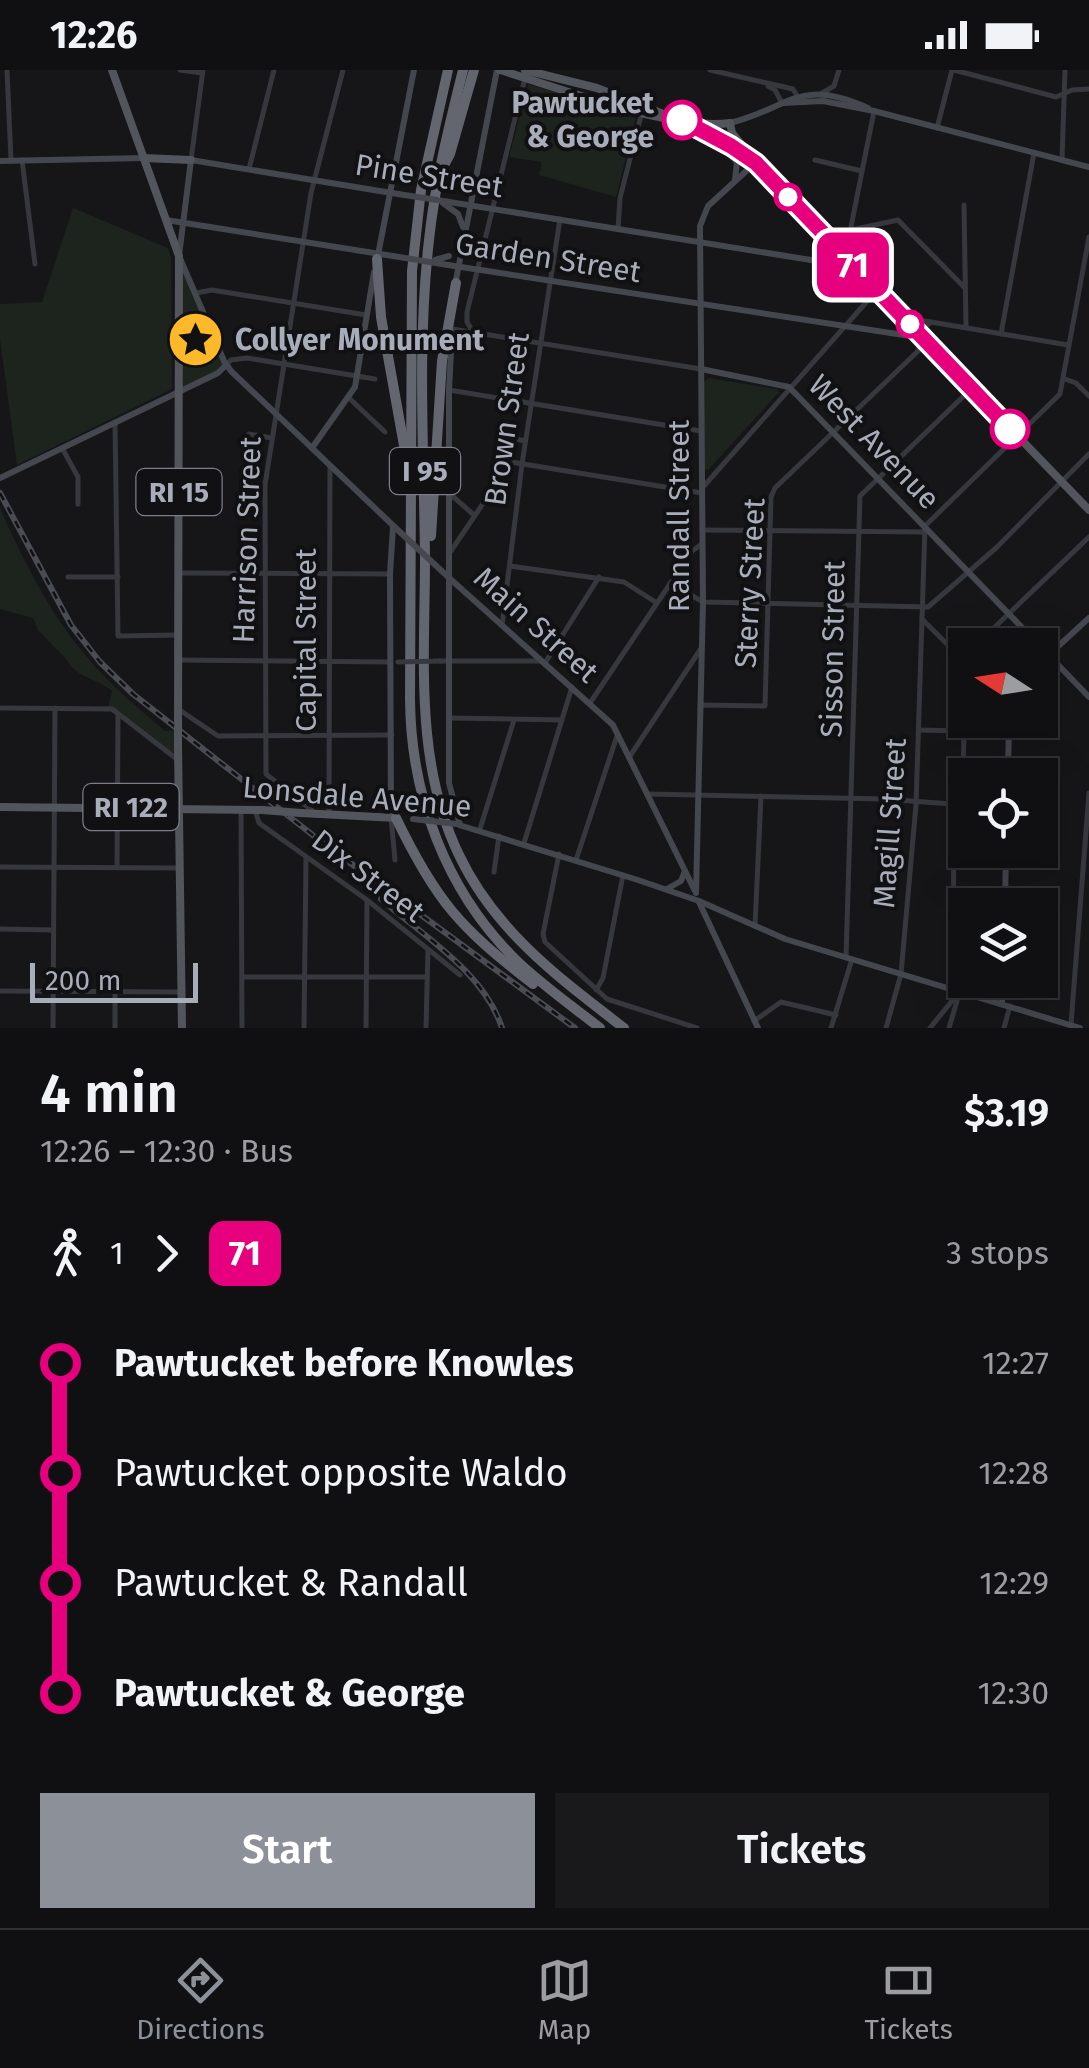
<!DOCTYPE html>
<html lang="en">
<head>
<meta charset="utf-8">
<style>
	body { margin:0; font-family:"Fira Sans",sans-serif; background:#19191c; color:#f1f3f6; height:100vh; display:flex; flex-direction:column; font-size:38px; white-space:nowrap }
	* { box-sizing:border-box; margin:0 }
	p { font-size:32px; color:#9c9da0 }
	.icon { flex:none; width:55px; height:55px; fill:none; stroke:currentColor; stroke-width:2; stroke-linecap:round; stroke-linejoin:round }
	.map { position:relative; height:958px; overflow:hidden }
	.drawer { display:flex; flex-direction:column; background:#101013; flex:1 }
	.drawer>* { flex:none }
	.badge { padding:0 20px; border-radius:15px; font-size:35px; line-height:65px }
	.needle { width:65px; rotate:282deg }
	.buttons { position:absolute; left:948px; top:558px; display:grid; gap:20px }
	.buttons a { display:grid; place-items:center; width:110px; height:110px; border-radius:0px; background:#101013; box-shadow:0 10px 40px #0002,0 0 0 2px #303033; font-size:50px }
	.scale { position:absolute; left:30px; bottom:25px; width:168px; box-sizing:border-box; padding-left:10px; border:5px solid #a8adba; border-top:0; font-size:28px; line-height:35px; white-space:nowrap; color:#a8adba; -webkit-text-stroke:8px #111114; paint-order:stroke }
	.map>.badge { position:absolute; translate:-50% -50%; box-shadow:0 0 0 5px #fff }
	.legs { display:flex; align-items:center; gap:15px; height:110px; padding:0 40px; font-size:32px }
	.legs p { margin-inline-start:auto }
	.summary { display:flex; align-items:center; justify-content:space-between; height:170px; padding:0 40px }
	h1 { font-size:55px; font-weight:600; line-height:75px }
	.cta { display:flex; gap:20px; margin-top:auto; padding:20px 40px }
	.cta a { flex:1; height:115px; border-radius:0px; background:#8c9099; color:#fff; font-size:40px; font-weight:600; line-height:115px; text-align:center }
	.cta a+a { background:#19191c; color:#f1f3f6 }
	ul { padding:0 40px; list-style:none }
	li { display:flex; align-items:center; gap:35px; height:110px; font-size:38px }
	li i { display:grid; place-items:center; width:15px; height:100%; margin:0 12px; background:currentColor }
	li i::after { content:''; width:25px; height:25px; margin:-12px; border:8px solid; border-radius:50%; background:#101013 }
	li p { margin-inline-start:auto }
	li:first-child i { background:linear-gradient(#0000 50%,currentColor 0) }
	li:last-child i { background:linear-gradient(currentColor 50%,#0000 0) }
	.status { display:flex; justify-content:space-between; align-items:center; height:70px; padding:0 50px; background:#101013; direction:ltr }
	.status svg { height:28px; fill:currentColor }
	.menu { display:flex; justify-content:space-around; align-items:center; height:140px; border-top:2px solid #303033; background:#101013; font-size:28px; color:#9c9da0 }
	.menu a { display:grid; justify-items:center; gap:5px }
	.menu .selected { color:#8c9099 }
	.map>svg:first-child { display:block }
</style>
</head>
<body>
<div class="status"><b>12:26</b><svg viewBox="0 0 49 12"><path d="M0 12V9h3v3zM5 12V6h3v6zM10 12V3h3v9zM15 12V0h3v12zM26 1h20v11H26zM47 4h2v5h-2z"/></svg></div>
<div class="map">
<svg width="1089" height="958" viewBox="0 0 1089 958">
	<rect width="100%" height="100%" fill="#161619"/>
	<g fill="#1c241d">
		<polygon points="528,14 636,47 616,127 539,105 542,92 509,87"/>
		<polygon points="73,138 168,178 171,188 172,319 17,395 0,269 0,234 42,232"/>
		<polygon points="181,189 209,264 229,298 180,321"/>
		<polygon points="709,308 777,319 779,322 708,400 704,399 703,313"/>
		<path d="M0,438C23,490 49,542 86,586C109,614 138,638 165,661L179,660V690L108,638L112,621C95,607 76,608 67,590L38,560L33,548L0,539Z"/>
	</g>
	<g fill="none" stroke-linecap="round" stroke-linejoin="round">
		<g stroke="#37383e" stroke-width="5">
			<polyline points="7,0 11,90"/>
			<polyline points="180,0 202,3"/>
			<polyline points="710,0 793,19 799,29"/>
			<polyline points="954,0 1056,27 1072,20 1089,19"/>
			<polyline points="768,16 775,20 782,33"/>
			<polyline points="822,23 834,16 839,0"/>
			<polyline points="937,58 952,0"/>
			<polyline points="22,90 35,194"/>
			<polyline points="191,90 203,0"/>
			<polyline points="815,90 862,101"/>
			<polyline points="1062,90 1065,0"/>
			<polyline points="249,99 274,0"/>
			<polyline points="964,135 966,257"/>
			<polyline points="618,159 620,128 642,42"/>
			<polyline points="851,160 898,150 965,218"/>
			<polyline points="842,184 848,172 874,41"/>
			<polyline points="196,223 212,220 366,245"/>
			<polyline points="904,248 931,252"/>
			<polyline points="452,259 701,299"/>
			<polyline points="473,262 467,252 467,242 525,8"/>
			<polyline points="1001,264 1034,83"/>
			<polyline points="226,295 231,290 247,288 375,309"/>
			<polyline points="1065,309 1076,313 1089,326"/>
			<polyline points="449,320 701,361"/>
			<polyline points="349,328 385,362"/>
			<polyline points="115,352 118,566 178,565"/>
			<polyline points="249,364 272,368"/>
			<polyline points="62,378 78,407 78,434"/>
			<polyline points="509,393 499,382 502,374 516,369 525,371"/>
			<polyline points="704,416 877,220"/>
			<polyline points="450,424 474,445"/>
			<polyline points="702,460 924,462"/>
			<polyline points="451,481 511,392 702,423"/>
			<polyline points="510,496 624,512 657,533"/>
			<polyline points="180,503 390,504"/>
			<polyline points="68,507 118,507"/>
			<polyline points="670,513 703,532 928,537 996,478 1089,384"/>
			<polyline points="922,549 965,592"/>
			<polyline points="502,556 522,394 560,149"/>
			<polyline points="976,575 1089,467"/>
			<polyline points="178,590 390,592"/>
			<polyline points="440,591 542,591"/>
			<polyline points="545,593 599,507"/>
			<polyline points="590,633 692,481 702,474"/>
			<polyline points="700,635 765,636 771,427 775,418 918,281 926,256 931,252 1068,275"/>
			<polyline points="0,638 112,639 178,690"/>
			<polyline points="178,639 218,666 392,665"/>
			<polyline points="449,648 562,650"/>
			<polyline points="919,660 963,661"/>
			<polyline points="630,686 700,580"/>
			<polyline points="648,724 884,729 965,735"/>
			<polyline points="962,735 965,632"/>
			<polyline points="241,739 242,958"/>
			<polyline points="255,740 259,753 367,830 460,905"/>
			<polyline points="314,742 266,704 265,415 311,123 343,0"/>
			<polyline points="329,744 330,395"/>
			<polyline points="391,747 395,790"/>
			<polyline points="480,759 514,650"/>
			<polyline points="524,773 572,617"/>
			<polyline points="559,784 543,864 545,872 607,929 697,958"/>
			<polyline points="576,790 617,666"/>
			<polyline points="0,797 178,798"/>
			<polyline points="117,798 118,646"/>
			<polyline points="494,802 499,766"/>
			<polyline points="755,856 761,726"/>
			<polyline points="0,859 53,860"/>
			<polyline points="846,888 860,426 972,318"/>
			<polyline points="242,907 426,907"/>
			<polyline points="953,919 954,735"/>
			<polyline points="596,920 603,908 623,805"/>
			<polyline points="0,921 182,922"/>
			<polyline points="115,922 115,958"/>
			<polyline points="754,951 781,932 836,945"/>
			<polyline points="1071,954 1089,723"/>
			<polyline points="53,958 55,638"/>
			<polyline points="304,958 306,787"/>
			<polyline points="366,958 367,830"/>
			<polyline points="426,958 428,879"/>
			<polyline points="831,958 852,889"/>
			<polyline points="886,958 901,904 916,735 925,456 1060,324 1089,167"/>
			<polyline points="930,958 960,921"/>
			<polyline points="949,958 959,924"/>
			<polyline points="1004,958 1010,936"/>
		</g>
		<g stroke="#45474e" stroke-width="6">
			<polyline points="782,33 823,31 874,41 1089,97"/>
			<path d="M730,53C792,37 799,7 868,38"/>
			<polyline points="721,74 737,92 735,110"/>
			<polyline points="0,91 144,88"/>
			<polyline points="398,124 191,90 179,186 224,291 231,301 401,463"/>
			<polyline points="437,130 836,194 850,191"/>
			<polyline points="443,133 458,144 463,157"/>
			<polyline points="166,150 393,186"/>
			<polyline points="377,190 414,0"/>
			<polyline points="448,195 923,268"/>
			<polyline points="455,215 497,0"/>
			<polyline points="452,263 449,320 449,713 460,755"/>
			<polyline points="701,299 789,317 1039,575"/>
			<polyline points="312,378 355,317 374,202"/>
			<polyline points="0,408 218,303 226,295"/>
			<polyline points="447,506 613,655 695,821"/>
			<polyline points="1040,576 1089,627"/>
			<polyline points="1040,593 1089,548"/>
			<polyline points="1008,705 1009,650"/>
			<polyline points="391,747 390,504 393,457"/>
			<polyline points="459,755 638,810 699,831 785,869 1080,958"/>
			<polyline points="667,819 681,811 685,801"/>
			<polyline points="696,823 703,532 700,156 708,136 755,93"/>
			<polyline points="699,832 758,958"/>
			<polyline points="1005,835 1006,780"/>
			<polyline points="1002,933 1003,910"/>
		</g>
		<g stroke="#53555d" stroke-width="8">
			<polyline points="112,0 179,186 178,657"/>
			<path d="M500,0C560,18 671,61 730,53L732,63L750,85"/>
			<polyline points="525,0 597,18 661,43"/>
			<polyline points="688,52 755,93 1089,440"/>
			<polyline points="144,88 191,90"/>
			<polyline points="178,676 182,958"/>
			<polyline points="0,737 262,740"/>
			<polyline points="301,743 396,748"/>
		</g>
		<g stroke="#63666f" stroke-width="10">
			<path d="M448,0L421,120L412,201L410,630C411,727 446,821 516,890C542,915 572,936 600,958"/>
			<path d="M463,0C449,56 435,113 429,170C417,275 424,383 425,488C425,588 414,692 459,785C495,861 559,908 624,958"/>
			<polyline points="444,95 450,84 474,0"/>
			<polyline points="377,189 381,247 405,381"/>
			<polyline points="431,466 442,291 456,213"/>
			<path d="M396,748C436,831 460,858 533,914"/>
		</g>
		<defs>
			<g id="rail">
				<polyline points="0,423 71,555 100,592 133,624 319,770 575,958"/>
				<path d="M381,829C423,866 484,902 502,958"/>
			</g>
		</defs>
		<use href="#rail" stroke="#4a4c53" stroke-width="6"/>
		<use href="#rail" stroke="#111114" stroke-width="2.5" stroke-dasharray="8" stroke-linecap="butt"/>
		<polyline stroke="#37383e" stroke-width="5" points="398,592 440,591"/>
		<g stroke="#45474e" stroke-width="6">
			<polyline points="398,124 437,130"/>
			<polyline points="393,186 448,195"/>
			<polyline points="435,190 449,186"/>
			<polyline points="401,463 445,504"/>
			<polyline points="413,749 457,754"/>
		</g>
		<g stroke="#53555d" stroke-width="8">
			<polyline points="178,657 178,676"/>
			<polyline points="262,740 301,743"/>
		</g>
	</g>
	<g fill="none" stroke-linecap="round" stroke-linejoin="round">
		<defs>
			<polyline id="line-1" points="682,50 731,76 756,93 1010,359"/>
		</defs>
		<use href="#line-1" stroke="#fff" stroke-width="22"/>
		<use href="#line-1" stroke="#e6007e" stroke-width="15"/>
	</g>
	<defs>
		<symbol id="sight-disc" viewBox="-11 -11 22 22"><circle r="9.5" fill="#feb92a" stroke="#111114"/><path d="M0-6L1.8-2.2L6-1.7L2.9 1.2L3.7 5.4L0 3.3L-3.7 5.4L-2.9 1.2L-6-1.7L-1.8-2.2Z" fill="#111"/></symbol>
	</defs>
	<g fill-rule="evenodd">
		<use href="#sight-disc" x="164" y="238" width="63" height="63"/>
	</g>
	<g fill="#fff" stroke="#e6007e" stroke-width="5">
		<circle cx="682" cy="50" r="18"/>
		<circle cx="788" cy="127" r="12"/>
		<circle cx="910" cy="254" r="12"/>
		<circle cx="1010" cy="359" r="18"/>
	</g>
	<g text-anchor="middle" stroke-width="8" stroke-linejoin="round" paint-order="stroke">
		<g fill="#111114" stroke="#7b7e88" stroke-width="2.5">
			<rect x="390" y="378" width="70" height="46" rx="8"/>
			<rect x="136.5" y="399" width="85" height="46" rx="8"/>
			<rect x="83.5" y="714" width="95" height="46" rx="8"/>
		</g>
		<g font-size="28" font-weight="bold" fill="#a8adba">
			<text x="425" y="411">I 95</text>
			<text x="179" y="432">RI 15</text>
			<text x="131" y="747">RI 122</text>
		</g>
		<g font-size="30" font-weight="bold" fill="#a8adba" stroke="#111114" text-anchor="end">
			<text x="654" y="43">Pawtucket<tspan x="654" dy="34">&amp; George</tspan></text>
		</g>
		<g font-size="30" fill="#a8adba" stroke="#111114">
			<text transform="translate(429 106) rotate(9)" y="10">Pine Street</text>
			<text transform="translate(548 188) rotate(9)" y="10">Garden Street</text>
			<text transform="translate(507 349) rotate(-82)" y="10">Brown Street</text>
			<text transform="translate(874 372) rotate(46)" y="10">West Avenue</text>
			<text transform="translate(679 446) rotate(-90)" y="10">Randall Street</text>
			<text transform="translate(247 470) rotate(-88)" y="10">Harrison Street</text>
			<text transform="translate(750 513) rotate(-87)" y="10">Sterry Street</text>
			<text transform="translate(536 555) rotate(42)" y="10">Main Street</text>
			<text transform="translate(306 570) rotate(-90)" y="10">Capital Street</text>
			<text transform="translate(833 579) rotate(-89)" y="10">Sisson Street</text>
			<text transform="translate(357 727) rotate(5)" y="10">Lonsdale Avenue</text>
			<text transform="translate(890 753) rotate(-86)" y="10">Magill Street</text>
			<text transform="translate(368 806) rotate(37)" y="10">Dix Street</text>
		</g>
		<g font-size="30" font-weight="bold" fill="#a8adba" stroke="#111114" text-anchor="start">
			<text x="235" y="280">Collyer Monument</text>
		</g>
	</g>
</svg>
<div class="buttons">
<a><svg class="needle" viewBox="-14 -14 28 28"><path d="M0-13l5 13h-10z" fill="#e53935"/><path d="M0 13l5-13h-10z" fill="#9c9da0"/></svg></a>
<a><svg class="icon" aria-label="locate" viewBox="0 0 24 24"><circle cx="12" cy="12" r="6"/><path d="M12 2v4M12 18v4M2 12h4M18 12h4"/></svg></a>
<a><svg class="icon" aria-label="layers" viewBox="0 0 24 24"><path d="M12 4l9 5-9 5-9-5zM3 14l9 5 9-5"/></svg></a>
</div>
<div class="scale">200 m</div>
<b class="badge" style="left:853px;top:195px;background:#e6007e;color:#fff">71</b>
</div>
<section class="drawer">
<div class="summary"><div><h1>4 min</h1><p>12:26 – 12:30 · Bus</p></div><b>$3.19</b></div>
<div class="legs"><svg class="icon" aria-label="walk" viewBox="0 0 24 24"><circle cx="13" cy="4" r="2"/><path d="M13 8l-2 6 4 7M11 14l-3 7M7 12l3-4h3l4 4"/></svg>1<svg class="icon" aria-label="forward" viewBox="0 0 24 24"><path d="M9 5l7 7-7 7"/></svg><b class="badge" style="background:#e6007e;color:#fff">71</b><p>3 stops</p></div>
<ul>
<li><i style="color:#e6007e"></i><b>Pawtucket before Knowles</b><p>12:27</p></li>
<li><i style="color:#e6007e"></i><span>Pawtucket opposite Waldo</span><p>12:28</p></li>
<li><i style="color:#e6007e"></i><span>Pawtucket &amp; Randall</span><p>12:29</p></li>
<li><i style="color:#e6007e"></i><b>Pawtucket &amp; George</b><p>12:30</p></li>
</ul>
<div class="cta"><a>Start</a><a>Tickets</a></div>
</section>
<nav class="menu">
<a class="selected"><svg class="icon" aria-label="directions" viewBox="0 0 24 24"><path d="M12 3l9 9-9 9-9-9zM9 14v-3h6M13 9l2 2-2 2"/></svg>Directions</a>
<a><svg class="icon" aria-label="map" viewBox="0 0 24 24"><path d="M3 6l6-2 6 2 6-2v14l-6 2-6-2-6 2zM9 4v14M15 6v14"/></svg>Map</a>
<a><svg class="icon" aria-label="tickets" viewBox="0 0 24 24"><path d="M3 7h18v10H3zM15 7v10"/></svg>Tickets</a>
</nav>
</body>
</html>
